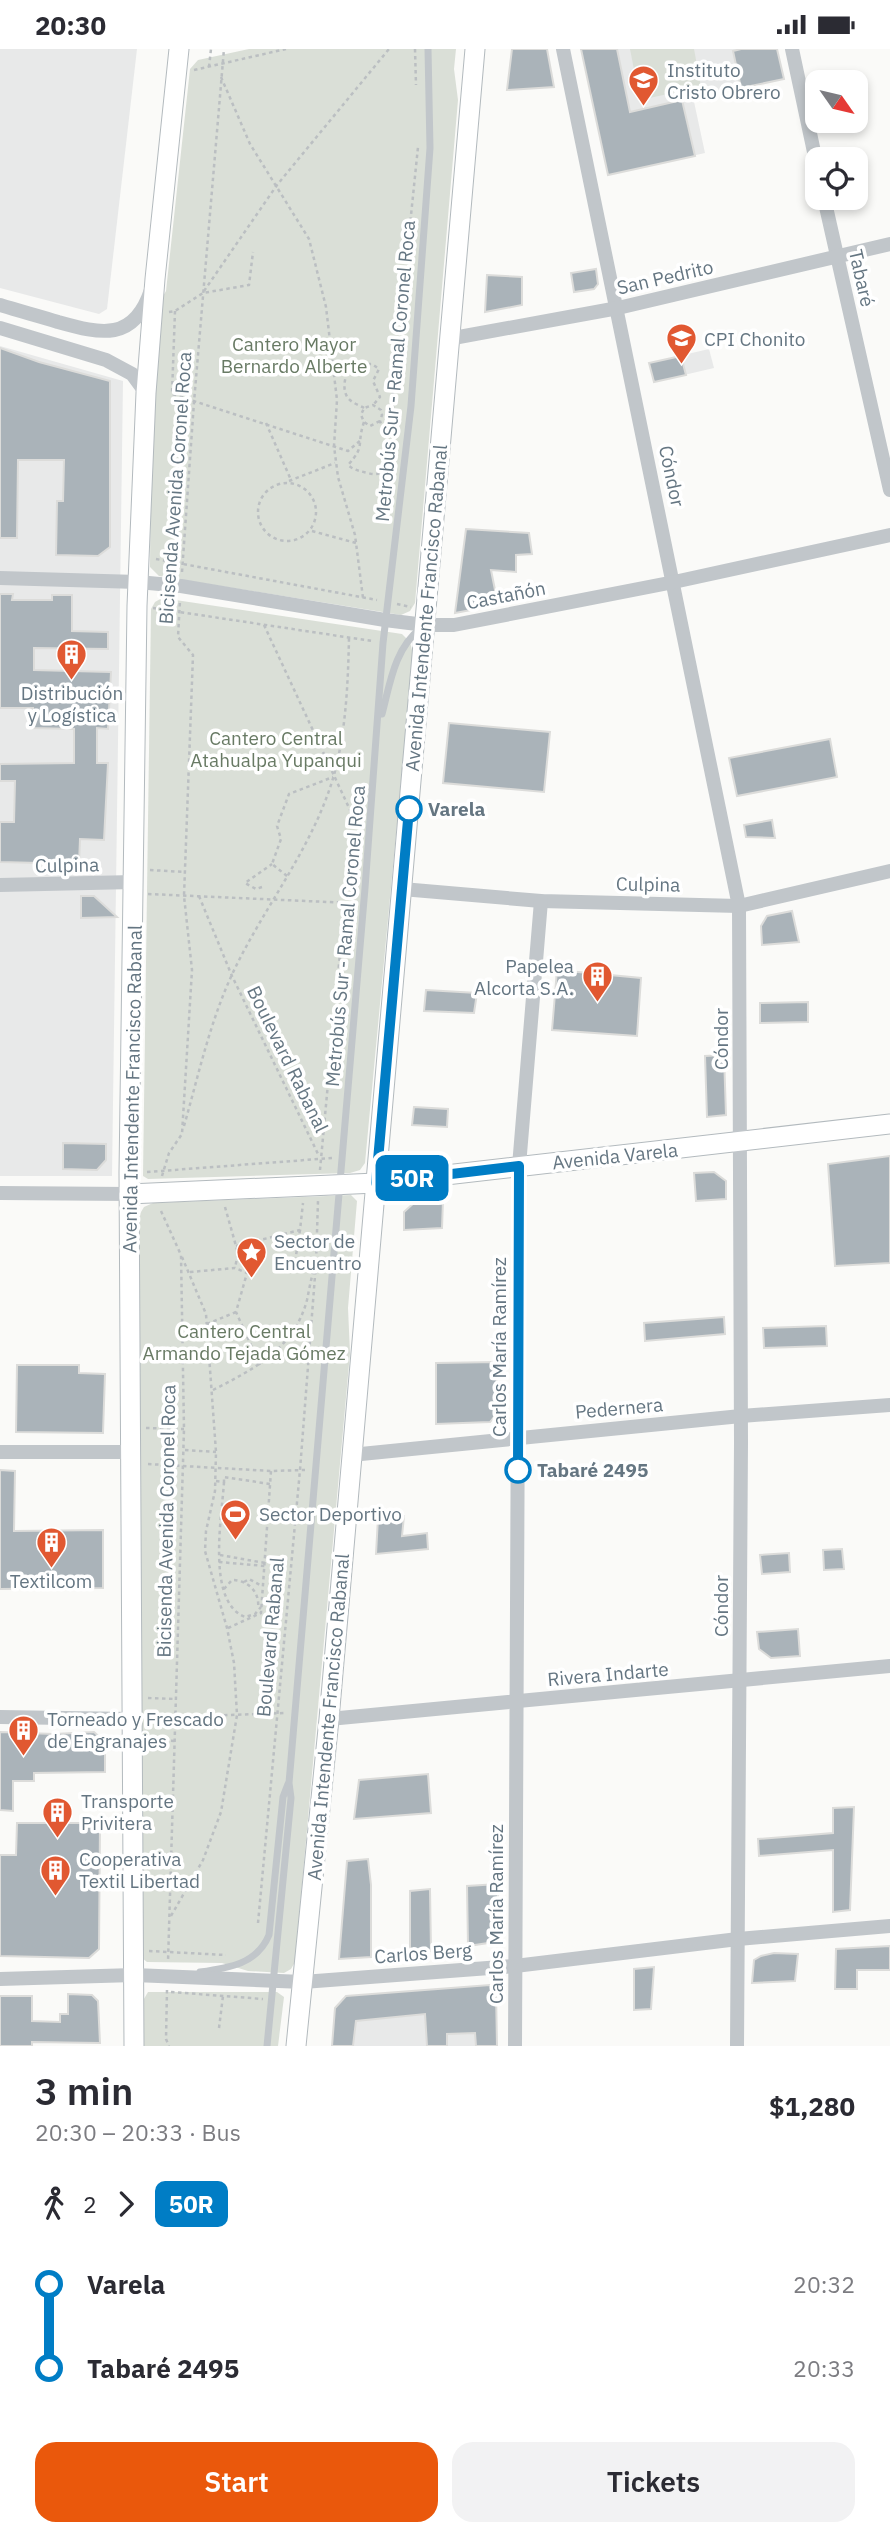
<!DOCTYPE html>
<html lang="en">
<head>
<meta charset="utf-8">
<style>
	body { margin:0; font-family:"IBM Plex Sans",sans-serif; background:#f2f2f3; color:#2b2b33; height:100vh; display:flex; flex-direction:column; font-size:26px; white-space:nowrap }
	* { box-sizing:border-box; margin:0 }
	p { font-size:23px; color:#7c7c81 }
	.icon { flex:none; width:38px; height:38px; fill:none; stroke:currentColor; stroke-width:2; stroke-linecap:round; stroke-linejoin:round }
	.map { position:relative; height:1997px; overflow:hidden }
	.details { display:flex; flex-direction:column; background:#fff; flex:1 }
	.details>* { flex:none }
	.badge { padding:0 14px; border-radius:10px; font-size:24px; line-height:46px }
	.needle { width:46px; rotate:124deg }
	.fabs { position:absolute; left:805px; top:21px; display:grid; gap:14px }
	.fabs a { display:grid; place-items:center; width:63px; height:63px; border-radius:14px; background:#fff; box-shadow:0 4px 10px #0003; font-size:35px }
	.map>.badge { position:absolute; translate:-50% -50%; box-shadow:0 0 0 4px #fff }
	.legs { display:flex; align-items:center; gap:10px; height:77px; padding:0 35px; font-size:23px }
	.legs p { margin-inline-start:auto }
	.head { display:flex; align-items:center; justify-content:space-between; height:119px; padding:0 35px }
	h1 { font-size:38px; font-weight:600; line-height:52px }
	.action { display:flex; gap:14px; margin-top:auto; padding:14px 35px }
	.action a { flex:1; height:80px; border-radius:21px; background:#ea580c; color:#fff; font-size:28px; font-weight:600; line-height:80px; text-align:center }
	.action a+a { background:#f2f2f3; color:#2b2b33 }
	ul { padding:0 35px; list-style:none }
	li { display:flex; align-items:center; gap:24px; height:84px; font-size:26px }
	li i { display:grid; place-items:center; width:10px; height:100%; margin:0 9px; background:currentColor }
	li i::after { content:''; width:18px; height:18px; margin:-9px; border:5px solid; border-radius:50%; background:#fff }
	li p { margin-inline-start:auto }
	li:first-child i { background:linear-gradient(#0000 50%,currentColor 0) }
	li:last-child i { background:linear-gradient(currentColor 50%,#0000 0) }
	.status { display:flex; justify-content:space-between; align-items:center; height:49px; padding:0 35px; background:#fff; direction:ltr }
	.status svg { height:19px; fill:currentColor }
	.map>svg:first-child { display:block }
</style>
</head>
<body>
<div class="status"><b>20:30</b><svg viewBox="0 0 49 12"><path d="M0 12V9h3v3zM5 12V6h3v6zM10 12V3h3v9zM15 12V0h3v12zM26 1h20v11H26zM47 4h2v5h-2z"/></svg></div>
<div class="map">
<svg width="890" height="1997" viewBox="0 0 890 1997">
	<rect width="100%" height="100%" fill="#fafaf8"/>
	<g fill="#e8e9e9">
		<polygon points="0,0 137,0 107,260 99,265 0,239"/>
		<polygon points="581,0 777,0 784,30 693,48 705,104 608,126"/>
		<polygon points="0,297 123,332 112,1127 0,1127"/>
		<polygon points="709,300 714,319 654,333 649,314"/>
		<polygon points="490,1936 496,1942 497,1997 332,1997 335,1959 346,1947"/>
	</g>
	<g fill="#dadfd7">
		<polygon points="249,0 456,0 454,20 458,51 415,554 410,562 401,566 159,527 150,518 152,266 166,242 190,20 198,11"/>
		<polygon points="630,0 694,0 701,38 640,51"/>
		<polygon points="162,549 402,585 410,593 413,605 365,1114 360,1121 350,1124 148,1130 143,1127 151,560 155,553"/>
		<polygon points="351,1146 357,1152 348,1259 350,1304 295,1913 291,1920 284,1924 248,1922 222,1914 147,1913 142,1909 138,1168 144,1158 153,1154"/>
		<polygon points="148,1943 277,1943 284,1948 278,1997 142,1997 141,1955"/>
	</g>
	<g fill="#aab3b9" stroke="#dcdcda" stroke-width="2">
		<polygon points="512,0 547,0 554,38 507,41"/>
		<polygon points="581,0 617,0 630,63 682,51 695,107 608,126"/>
		<polygon points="741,0 777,0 784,30 741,39 733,2"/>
		<polygon points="596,220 598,235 594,240 574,243 571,224"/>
		<polygon points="487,226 522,228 522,256 485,263"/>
		<polygon points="0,299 39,313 110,332 110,498 98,507 56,506 57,452 63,452 64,411 18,411 17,489 0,489"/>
		<polygon points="681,307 686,326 654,333 649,314"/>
		<polygon points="466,480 529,484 532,505 516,506 516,523 491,521 498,556 455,564"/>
		<polygon points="0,545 13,545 12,551 52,551 52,546 72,546 72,582 108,583 108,600 34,599 34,621 111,623 108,680 97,679 97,714 108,714 104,791 80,790 79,815 0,813 0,773 14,773 15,732 0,732 0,715 74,714 74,680 32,679 33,659 0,659"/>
		<polygon points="449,674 550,683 544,743 443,734"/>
		<polygon points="830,690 837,728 737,747 729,709"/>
		<polygon points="772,771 775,789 746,788 744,776"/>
		<polygon points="81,847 94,847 117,868 81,869"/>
		<polygon points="792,862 799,893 762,896 761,877 767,867"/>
		<polygon points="557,921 641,929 637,987 552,981"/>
		<polygon points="426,941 477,944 474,964 424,962"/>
		<polygon points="808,953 808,973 760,974 760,954"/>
		<polygon points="724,1006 726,1066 707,1068 705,1007"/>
		<polygon points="414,1058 448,1060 447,1078 412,1076"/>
		<polygon points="63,1094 106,1095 106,1111 97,1121 63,1120"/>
		<polygon points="890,1107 890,1214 835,1217 828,1115"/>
		<polygon points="714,1123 726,1132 726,1150 696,1152 694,1124"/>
		<polygon points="443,1151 442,1179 404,1181 404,1163 416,1152"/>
		<polygon points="724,1268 725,1285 645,1292 644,1274"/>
		<polygon points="826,1277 827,1297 764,1299 763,1279"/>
		<polygon points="496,1313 498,1363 490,1373 436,1375 436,1314"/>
		<polygon points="17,1316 79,1316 79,1324 105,1325 103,1384 16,1383"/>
		<polygon points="0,1421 15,1422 14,1482 103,1481 103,1539 0,1540"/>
		<polygon points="404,1467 402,1487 427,1484 428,1500 376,1505 378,1469"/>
		<polygon points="842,1500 844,1520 824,1521 823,1501"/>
		<polygon points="789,1504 790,1523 762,1525 760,1506"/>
		<polygon points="798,1580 800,1607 771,1609 759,1600 757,1583"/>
		<polygon points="0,1683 54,1685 94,1683 105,1693 105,1723 34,1724 34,1732 13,1732 13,1762 0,1761"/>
		<polygon points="428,1725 431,1764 354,1770 359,1731"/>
		<polygon points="854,1758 850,1861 833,1863 833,1801 759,1807 758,1790 833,1784 833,1759"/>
		<polygon points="17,1774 100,1774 99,1900 89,1909 0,1907 0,1806 16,1806"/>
		<polygon points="368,1810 371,1836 371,1908 339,1910 347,1812"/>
		<polygon points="498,1835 498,1882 488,1894 468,1897 467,1837"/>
		<polygon points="430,1840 431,1902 410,1903 410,1842"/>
		<polygon points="890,1897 890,1921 857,1921 857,1940 835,1940 836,1900"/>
		<polygon points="774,1904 798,1905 795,1932 752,1934 754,1911 761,1907"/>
		<polygon points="654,1918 651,1960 634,1961 634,1920"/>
		<polygon points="490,1936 496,1942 497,1997 476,1997 475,1984 447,1985 447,1997 427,1997 425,1965 356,1972 353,1997 332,1997 335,1959 346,1947"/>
		<polygon points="68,1945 92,1946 98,1952 100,1994 32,1993 32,1997 0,1997 0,1947 32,1947 32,1972 60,1973 60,1965 68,1965"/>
	</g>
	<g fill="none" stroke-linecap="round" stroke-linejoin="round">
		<defs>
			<g id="secondary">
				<polyline points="129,1145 376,1134 890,1075"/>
				<polyline points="134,1997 129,1123 137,557 146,344 155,230 179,0"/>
				<polyline points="296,1997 329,1670 475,0"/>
			</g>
		</defs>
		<use href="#secondary" stroke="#b3babe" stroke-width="21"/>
		<g stroke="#bbbfc2" stroke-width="2.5" stroke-dasharray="3.5 3.5" stroke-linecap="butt">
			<polyline points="415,0 416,36"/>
			<polyline points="209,18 211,0"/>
			<polyline points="194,21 286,0"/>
			<polyline points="221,28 250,95 309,190 326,258 337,351 334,397 338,428 355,486 363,549"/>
			<polyline points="204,242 277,136 389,0"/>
			<polyline points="175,262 172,345 348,402 361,391"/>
			<polyline points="169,263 175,262 203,244 249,236 253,203"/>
			<path d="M364,359C359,356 352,354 348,349C341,340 345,322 354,315H372L379,320L373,332L380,348L374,355"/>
			<path d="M364,373C356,397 366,396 348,416C353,421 360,422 368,424C397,433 385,386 380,372L382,366L381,361L373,356L364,359L361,366L364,373L370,377L380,372"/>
			<polyline points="266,374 291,431"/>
			<polyline points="393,402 393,342 418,98"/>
			<polyline points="289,432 335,414"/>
			<circle cx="287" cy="463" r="29"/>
			<polyline points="312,482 356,494"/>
			<polyline points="156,510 377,551"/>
			<polyline points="182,523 194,353 224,0"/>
			<polyline points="397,555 411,558"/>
			<polyline points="153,559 372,592"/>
			<polyline points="264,576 357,776"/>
			<polyline points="150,821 185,823"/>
			<polyline points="287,827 272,815 281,790 277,777 289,745 333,728"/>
			<polyline points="262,838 256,840 245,834 272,815"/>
			<polyline points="148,845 351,854"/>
			<polyline points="199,847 232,927 319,1107"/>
			<path d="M184,1077C198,1028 209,977 230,930C261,861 313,800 334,726C346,682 348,634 349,589"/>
			<polyline points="320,1121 346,839 354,815"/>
			<polyline points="147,1123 332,1109"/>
			<polyline points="162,1127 169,1104 182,1085 192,921 184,847 193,606 178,588 180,551"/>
			<polyline points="225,1158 238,1204 235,1219"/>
			<polyline points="161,1162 181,1206 184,1380 168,1913"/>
			<polyline points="236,1197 300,1181 303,1154"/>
			<polyline points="294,1219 300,1181"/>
			<polyline points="190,1223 235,1219 247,1224 236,1263 260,1316"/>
			<polyline points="207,1275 236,1263"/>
			<path d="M213,1341C254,1320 294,1300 307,1251C309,1241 311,1230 314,1220"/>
			<polyline points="146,1379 184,1380"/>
			<polyline points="185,1401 216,1403"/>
			<polyline points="148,1415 271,1422 305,1421"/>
			<polyline points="216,1432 224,1433 224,1428 270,1435"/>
			<path d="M224,1433C222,1467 206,1553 245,1568L255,1565L261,1558"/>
			<polyline points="220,1506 265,1514"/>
			<polyline points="219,1513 265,1517"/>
			<polyline points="244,1533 249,1530 262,1537"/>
			<path d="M224,1540L232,1531C248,1531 260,1543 258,1559"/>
			<polyline points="228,1579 261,1564 271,1422"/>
			<polyline points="148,1649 176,1650"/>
			<polyline points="175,1668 284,1664"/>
			<polyline points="150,1691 175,1692"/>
			<polyline points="171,1867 203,1811 221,1763 237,1666 234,1614 227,1579 205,1502 206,1482 215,1442 216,1403 206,1265 182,1208"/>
			<polyline points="258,1874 300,1421 316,1214 318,1152"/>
			<polyline points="149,1902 226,1906"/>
			<polyline points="167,1941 166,1990 169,1997"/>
			<polyline points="171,1943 263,1950"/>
			<polyline points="219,1979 223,1947"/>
		</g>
		<g stroke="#c1c6ca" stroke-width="7">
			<path d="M382,665C390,635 394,600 421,579"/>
			<path d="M200,1923C229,1919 257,1915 269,1886L283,1748L288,1735"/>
			<polyline points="267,1997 291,1749 289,1734 365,839 383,594 411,357 430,99 428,0"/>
		</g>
		<g stroke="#c1c6ca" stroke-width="14">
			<polyline points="563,0 739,857 741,1394 737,1997"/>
			<polyline points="792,0 817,117"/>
			<polyline points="824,149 890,441"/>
			<path d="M0,256C19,262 39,267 58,273C101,285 134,293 151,241"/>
			<polyline points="0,279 106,311 132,325 146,344"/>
			<polyline points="448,290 618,259 890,195"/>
			<polyline points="0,529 138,533 181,537 385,571 425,576 454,576 674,533 890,486"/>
			<polyline points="0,836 134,833"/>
			<polyline points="402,840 541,852 739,857 890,822"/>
			<polyline points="0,1144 129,1145"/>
			<polyline points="0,1403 131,1403"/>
			<polyline points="351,1406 741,1367 890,1356"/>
			<polyline points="0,1668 132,1670"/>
			<polyline points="329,1670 890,1617"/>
			<polyline points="0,1930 134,1926 303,1933 515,1917 738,1890 890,1877"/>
			<polyline points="515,1997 519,1117 541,852"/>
		</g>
		<use href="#secondary" stroke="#fff" stroke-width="19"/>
	</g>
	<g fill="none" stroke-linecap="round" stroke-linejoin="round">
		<defs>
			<polyline id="line-1" points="409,760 376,1134 519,1117 518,1421"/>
		</defs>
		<use href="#line-1" stroke="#fff" stroke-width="16"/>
		<use href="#line-1" stroke="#007dc5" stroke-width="10"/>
	</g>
	<defs>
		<symbol id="school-pin" viewBox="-11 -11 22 30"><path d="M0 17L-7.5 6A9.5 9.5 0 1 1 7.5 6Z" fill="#e15831" stroke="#fff"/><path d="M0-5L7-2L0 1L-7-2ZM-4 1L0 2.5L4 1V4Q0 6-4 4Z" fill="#fff"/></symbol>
		<symbol id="building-pin" viewBox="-11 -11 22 30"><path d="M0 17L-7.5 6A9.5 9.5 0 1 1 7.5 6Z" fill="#e15831" stroke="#fff"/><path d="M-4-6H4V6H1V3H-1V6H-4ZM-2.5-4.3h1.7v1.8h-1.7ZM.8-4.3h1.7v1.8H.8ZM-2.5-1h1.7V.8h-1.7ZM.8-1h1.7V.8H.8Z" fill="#fff"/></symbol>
		<symbol id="sight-pin" viewBox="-11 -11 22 30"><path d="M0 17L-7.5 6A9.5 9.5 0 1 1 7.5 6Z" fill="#e15831" stroke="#fff"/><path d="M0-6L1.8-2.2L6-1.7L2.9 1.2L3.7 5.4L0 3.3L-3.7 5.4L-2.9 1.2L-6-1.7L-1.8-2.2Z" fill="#fff"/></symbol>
		<symbol id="stadium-pin" viewBox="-11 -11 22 30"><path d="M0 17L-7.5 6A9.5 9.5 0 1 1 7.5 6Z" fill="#e15831" stroke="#fff"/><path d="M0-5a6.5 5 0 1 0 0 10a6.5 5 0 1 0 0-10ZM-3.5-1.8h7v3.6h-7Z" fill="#fff"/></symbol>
	</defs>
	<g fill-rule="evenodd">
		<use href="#school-pin" x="626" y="14" width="35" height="47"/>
		<use href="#school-pin" x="664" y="272" width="35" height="47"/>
		<use href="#building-pin" x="54" y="588" width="35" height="47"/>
		<use href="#building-pin" x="580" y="910" width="35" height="47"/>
		<use href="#sight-pin" x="234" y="1186" width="35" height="47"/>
		<use href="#stadium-pin" x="218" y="1448" width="35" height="47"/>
		<use href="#building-pin" x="34" y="1476" width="35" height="47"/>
		<use href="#building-pin" x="6" y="1664" width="35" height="47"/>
		<use href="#building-pin" x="40" y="1746" width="35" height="47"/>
		<use href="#building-pin" x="38" y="1804" width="35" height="47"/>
	</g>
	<g fill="#fff" stroke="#007dc5" stroke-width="3.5">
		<circle cx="409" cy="760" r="12"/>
		<circle cx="518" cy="1421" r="12"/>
	</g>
	<g text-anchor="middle" stroke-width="7" stroke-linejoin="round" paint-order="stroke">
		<g font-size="19" fill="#657682" stroke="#fff" text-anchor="start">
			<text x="667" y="28">Instituto<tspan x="667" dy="22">Cristo Obrero</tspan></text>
			<text x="704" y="297">CPI Chonito</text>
			<text x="72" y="651" text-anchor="middle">Distribución<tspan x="72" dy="22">y Logística</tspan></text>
			<text x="574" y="924" text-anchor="end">Papelea<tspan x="574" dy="22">Alcorta S.A.</tspan></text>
			<text x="274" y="1199">Sector de<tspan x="274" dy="22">Encuentro</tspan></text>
			<text x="259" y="1472">Sector Deportivo</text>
			<text x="51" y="1539" text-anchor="middle">Textilcom</text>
			<text x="47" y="1677">Torneado y Frescado<tspan x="47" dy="22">de Engranajes</tspan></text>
			<text x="81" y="1759">Transporte<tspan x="81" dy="22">Privitera</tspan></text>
			<text x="79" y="1817">Cooperativa<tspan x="79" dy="22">Textil Libertad</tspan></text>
		</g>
		<g font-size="19" fill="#657682" stroke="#fff">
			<text transform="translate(665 228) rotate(-13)" y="7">San Pedrito</text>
			<text transform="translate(862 229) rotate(77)" y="7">Tabaré</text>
			<text transform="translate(395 322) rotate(-85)" y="7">Metrobús Sur - Ramal Coronel Roca</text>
			<text transform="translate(672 427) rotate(78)" y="7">Cóndor</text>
			<text transform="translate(175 439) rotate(-86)" y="7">Bicisenda Avenida Coronel Roca</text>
			<text transform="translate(506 546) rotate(-11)" y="7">Castañón</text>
			<text transform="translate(426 559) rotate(-85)" y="7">Avenida Intendente Francisco Rabanal</text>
			<text transform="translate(67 816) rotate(-1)" y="7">Culpina</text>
			<text transform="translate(648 835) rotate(1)" y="7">Culpina</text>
			<text transform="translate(345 887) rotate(-85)" y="7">Metrobús Sur - Ramal Coronel Roca</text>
			<text transform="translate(721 990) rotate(-90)" y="7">Cóndor</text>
			<text transform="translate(288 1010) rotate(64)" y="7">Boulevard Rabanal</text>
			<text transform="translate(132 1040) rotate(-89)" y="7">Avenida Intendente Francisco Rabanal</text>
			<text transform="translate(615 1107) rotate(-6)" y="7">Avenida Varela</text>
			<text transform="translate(499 1298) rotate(-90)" y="7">Carlos María Ramírez</text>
			<text transform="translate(619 1359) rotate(-5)" y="7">Pedernera</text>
			<text transform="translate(166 1472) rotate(-89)" y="7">Bicisenda Avenida Coronel Roca</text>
			<text transform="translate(721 1557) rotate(-90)" y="7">Cóndor</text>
			<text transform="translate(270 1588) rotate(-85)" y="7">Boulevard Rabanal</text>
			<text transform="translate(608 1625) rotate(-5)" y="7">Rivera Indarte</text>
			<text transform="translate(328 1668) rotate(-85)" y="7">Avenida Intendente Francisco Rabanal</text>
			<text transform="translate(496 1865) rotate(-90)" y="7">Carlos María Ramírez</text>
			<text transform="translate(423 1904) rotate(-4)" y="7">Carlos Berg</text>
		</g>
		<g font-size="19" fill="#687a64" stroke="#fff">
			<text x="294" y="302">Cantero Mayor<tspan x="294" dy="22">Bernardo Alberte</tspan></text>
			<text x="276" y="696">Cantero Central<tspan x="276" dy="22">Atahualpa Yupanqui</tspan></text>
			<text x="244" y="1289">Cantero Central<tspan x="244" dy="22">Armando Tejada Gómez</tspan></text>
		</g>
		<g font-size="19" font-weight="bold" fill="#657682" stroke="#fff" text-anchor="start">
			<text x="428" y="767">Varela</text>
			<text x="537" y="1428">Tabaré 2495</text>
		</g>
	</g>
</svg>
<div class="fabs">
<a><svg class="needle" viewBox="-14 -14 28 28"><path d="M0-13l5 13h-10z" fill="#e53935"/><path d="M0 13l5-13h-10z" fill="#7c7c81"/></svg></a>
<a><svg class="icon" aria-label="locate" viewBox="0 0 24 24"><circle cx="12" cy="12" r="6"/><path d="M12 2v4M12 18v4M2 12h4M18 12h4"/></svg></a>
</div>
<b class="badge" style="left:412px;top:1129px;background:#007dc5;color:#fff">50R</b>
</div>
<section class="details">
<div class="head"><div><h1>3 min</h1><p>20:30 – 20:33 · Bus</p></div><b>$1,280</b></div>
<div class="legs"><svg class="icon" aria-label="walk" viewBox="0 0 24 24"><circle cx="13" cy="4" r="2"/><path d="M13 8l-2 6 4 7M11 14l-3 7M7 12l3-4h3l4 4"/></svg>2<svg class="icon" aria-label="forward" viewBox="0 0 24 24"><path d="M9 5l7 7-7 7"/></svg><b class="badge" style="background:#007dc5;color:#fff">50R</b></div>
<ul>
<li><i style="color:#007dc5"></i><b>Varela</b><p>20:32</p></li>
<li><i style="color:#007dc5"></i><b>Tabaré 2495</b><p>20:33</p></li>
</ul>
<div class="action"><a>Start</a><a>Tickets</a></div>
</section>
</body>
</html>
